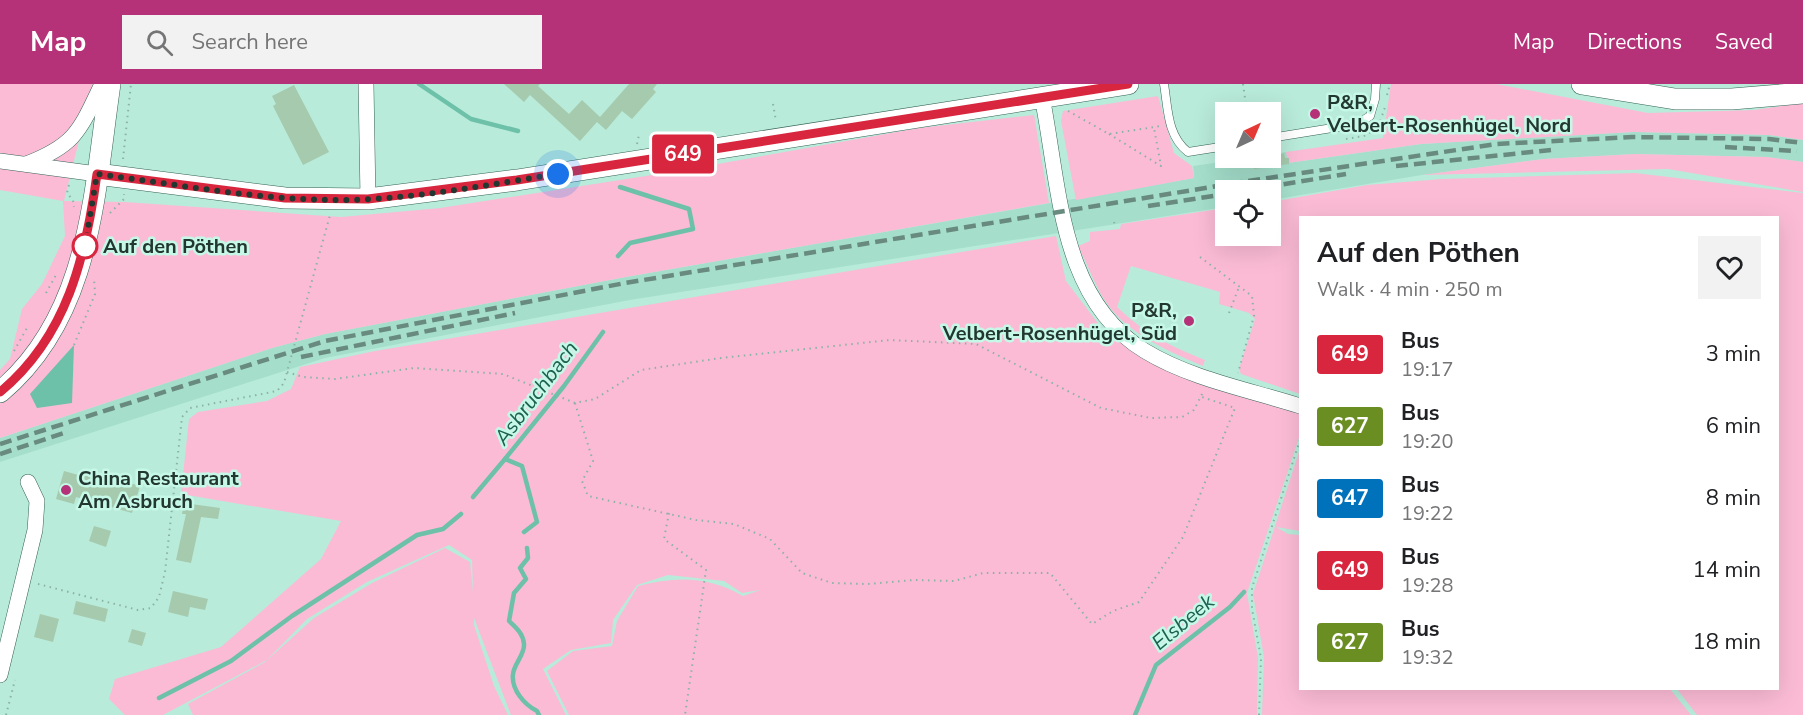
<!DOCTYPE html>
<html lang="en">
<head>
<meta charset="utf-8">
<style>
	body { margin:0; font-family:"Nunito Sans",sans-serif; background:#f2f2f2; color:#202124; height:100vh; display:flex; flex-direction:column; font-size:22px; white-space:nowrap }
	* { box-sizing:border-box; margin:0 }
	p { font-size:20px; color:#757577 }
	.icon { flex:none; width:33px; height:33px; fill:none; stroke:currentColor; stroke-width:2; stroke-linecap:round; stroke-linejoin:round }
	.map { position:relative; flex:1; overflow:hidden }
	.side { position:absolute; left:1299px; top:132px; width:480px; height:474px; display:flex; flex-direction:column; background:#fff; border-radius:0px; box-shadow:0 6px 24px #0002 }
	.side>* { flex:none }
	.badge { padding:0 12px; border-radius:4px; font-size:21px; line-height:39px }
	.needle { width:39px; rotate:44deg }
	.buttons { position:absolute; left:1215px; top:18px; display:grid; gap:12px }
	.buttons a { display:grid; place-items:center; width:66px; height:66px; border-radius:0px; background:#fff; box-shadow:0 6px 24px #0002; font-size:30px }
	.you { position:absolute; width:30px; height:30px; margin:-15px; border:4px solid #fff; border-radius:50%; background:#1a73e8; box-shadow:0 0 0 9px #1a73e833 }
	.map>.badge { position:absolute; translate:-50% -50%; box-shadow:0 0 0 3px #fff }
	.round { display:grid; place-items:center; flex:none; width:63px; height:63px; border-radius:0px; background:#f2f2f2 }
	.head { display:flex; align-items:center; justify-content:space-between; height:102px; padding:0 18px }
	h1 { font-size:28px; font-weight:700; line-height:45px }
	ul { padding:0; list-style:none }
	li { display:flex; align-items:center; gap:18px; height:72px; padding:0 18px }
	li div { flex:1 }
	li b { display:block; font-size:22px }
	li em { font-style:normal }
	li .badge { min-width:66px; font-weight:700; text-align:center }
	header { display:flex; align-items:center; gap:36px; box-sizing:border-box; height:84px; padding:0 30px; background:#b63278; color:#fff }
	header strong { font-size:28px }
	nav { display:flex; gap:33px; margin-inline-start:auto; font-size:21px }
	.search { width:420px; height:54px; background:#f2f2f2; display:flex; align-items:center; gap:15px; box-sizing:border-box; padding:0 21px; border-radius:0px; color:#757577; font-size:22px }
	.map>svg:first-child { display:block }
</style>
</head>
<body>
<header>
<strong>Map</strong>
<div class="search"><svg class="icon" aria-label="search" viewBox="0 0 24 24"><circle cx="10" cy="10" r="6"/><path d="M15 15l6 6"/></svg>Search here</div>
<nav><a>Map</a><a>Directions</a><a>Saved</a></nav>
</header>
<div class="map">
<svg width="1803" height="631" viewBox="0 0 1803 631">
	<rect width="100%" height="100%" fill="#b9ebda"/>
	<polygon fill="#a5dfcc" points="1634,48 1769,51 1803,56 1803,78 1766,73 1635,70 1544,75 1422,91 1271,116 1270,106 1226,106 1225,123 630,216 325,274 0,378 0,354 272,264 325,250 626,193 1194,94 1193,82 1249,74 1270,74 1271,70 1286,68 1288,79 1421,60"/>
	<g fill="#fbbbd5">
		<polygon points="0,0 93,0 64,117 124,118 341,133 440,124 684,86 919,44 1034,31 1049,119 626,193 325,250 272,264 0,354 0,286 10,275 22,225 42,200 65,152 63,117 0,106"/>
		<polygon points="1391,0 1496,0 1648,29 1754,26 1803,19 1803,56 1769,51 1634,48 1421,60 1288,79 1286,68 1383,54"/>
		<polygon points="1158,12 1174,69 1192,82 1194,94 1076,116 1061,37 1063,27"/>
		<polygon points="1635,70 1767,73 1803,78 1803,108 1668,85 1422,91 1544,75"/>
		<path d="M1635,89L1803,109V631H1697L1677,605L1778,604V134H1300V310L1241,290L1239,285L1255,235L1249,229L1219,220L1220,208L1131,182L1117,223C1147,251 1168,261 1205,276L1203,282C1170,268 1130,251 1108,221C1096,205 1088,181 1078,162L1090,157V148L1120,145L1121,140L1225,124L1226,152H1270L1271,118L1367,101L1442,95Z"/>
		<path d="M1056,152L1066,197L1106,250L1190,294L1298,328L1300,332L1299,354L1247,509L1258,574L1257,631H569L547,587L573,567L612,562L617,537L638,502C676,492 709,492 743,512L760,506L742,509L724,497L668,491L637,501L613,536L611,559L571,566L543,585L566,631H511L474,534V541L494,602L508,631H193L188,620L265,578L314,534L372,499L445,464L470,478L473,509L472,476L449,461L367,498L307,535L267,576L163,631H125L109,615L115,595L221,563L321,475L341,437L181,410L189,335L198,328L267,317L291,305L300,283L375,267Z"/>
		<polygon points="1300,365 1300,447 1276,443 1288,450 1300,451 1300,604 1670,605 1691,631 1262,631 1264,573 1253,510"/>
	</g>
	<polygon fill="#6cc1a8" points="74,261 72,319 37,324 30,310"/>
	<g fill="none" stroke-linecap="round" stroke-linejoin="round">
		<g stroke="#6cc1a8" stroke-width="4.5">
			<polyline points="419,0 471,35 518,47"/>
			<polyline points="618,172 630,159 693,145 689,125 620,103"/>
			<polyline points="473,413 505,375"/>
			<polyline points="524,448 537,438 522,382 505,375 564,302 603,248"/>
			<path d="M527,464L528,474L520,484L526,495L514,509L509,537C516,544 523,549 524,560C525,570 514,580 513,590C511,606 525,621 537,627L539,631"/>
			<polyline points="159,614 231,577 292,532 417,451 443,445 461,430"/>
			<polyline points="1135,631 1156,581 1230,523 1244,508"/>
		</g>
	</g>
	<g fill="#a5caae">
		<polygon points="504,0 540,0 538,2 569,30 582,16 600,33 629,0 657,0 653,5 656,8 632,35 622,27 606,46 597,38 580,57 530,11 524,18"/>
		<polygon points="294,1 329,68 303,81 273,22 276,20 272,12"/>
		<polygon points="1284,69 1285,74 1289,74 1289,80 1254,85 1252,74 1270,74"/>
		<polygon points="84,386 140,402 132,429 76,413 74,420 56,415 64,387 82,392"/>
		<polygon points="184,419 220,424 218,435 201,433 191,479 176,476 186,430 182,430"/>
		<polygon points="94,442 111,447 106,463 89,457"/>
		<polygon points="173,507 208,515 205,526 190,523 188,533 168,528"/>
		<polygon points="76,517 108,525 105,538 73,530"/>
		<polygon points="40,530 59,535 53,558 34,553"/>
		<polygon points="132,545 146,549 142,562 128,558"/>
	</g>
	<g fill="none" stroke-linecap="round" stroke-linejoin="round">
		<defs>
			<g id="lane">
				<path d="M1164,0C1168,24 1167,52 1188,68L1226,62"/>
				<polyline points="1270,54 1357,40 1370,32 1375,15 1376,0"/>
			</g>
			<g id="street">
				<polyline points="366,0 368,115"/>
				<path d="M1042,13C1060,102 1059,215 1145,267C1191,295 1250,306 1300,322"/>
				<polyline points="0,77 97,90"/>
				<path d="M26,80C76,61 80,46 102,0"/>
				<polyline points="0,591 35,446 37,417 28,398"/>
			</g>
			<g id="secondary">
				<polyline points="1582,0 1675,15 1732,15 1803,9"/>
				<polyline points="97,90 285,114 368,115 517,96 1128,0"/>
				<path d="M0,308C91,232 94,109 110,0"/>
			</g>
		</defs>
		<use href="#lane" stroke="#346255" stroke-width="9"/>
		<use href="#street" stroke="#346255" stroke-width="16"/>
		<use href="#secondary" stroke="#346255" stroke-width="22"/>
		<g stroke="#8ab3a5" stroke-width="2" stroke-dasharray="1.5 4.5" stroke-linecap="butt">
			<polyline points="1243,0 1247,28"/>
			<polyline points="1387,11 1390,0"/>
			<polyline points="773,20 776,37"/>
			<polyline points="1068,27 1109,50 1161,42"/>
			<polyline points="1109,50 1161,82 1154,44"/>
			<polyline points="1346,55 1364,52 1378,44 1385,23"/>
			<polyline points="637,60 639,51"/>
			<polyline points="1251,74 1251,77"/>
			<polyline points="123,75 131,0"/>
			<polyline points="69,101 67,109 73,116 74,123"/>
			<polyline points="110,129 124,115 124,110"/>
			<polyline points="1114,138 1116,143"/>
			<polyline points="1200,173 1252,212 1254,232 1238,289"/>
			<polyline points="46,209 56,191"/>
			<polyline points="1229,229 1239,203"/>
			<polyline points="74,261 95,210 94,194"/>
			<polyline points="14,267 27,244"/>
			<polyline points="287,288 303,293 335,295 414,284 503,290 575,319 595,315 641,286 721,274 890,256 976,260 1101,324 1151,334 1182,333 1194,326 1203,308"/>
			<polyline points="575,319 593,377 582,397 588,412 696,436 734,440 770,455 802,489 832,499 868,500 914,496 954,497 983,489 1050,489 1092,540 1113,527 1139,518 1183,453 1235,324 1202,313"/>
			<polyline points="669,429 664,455 706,486 685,631"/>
			<polyline points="38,500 138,526 151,524 159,513 165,488 182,333 190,324 277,307 284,299 330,131"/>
			<polyline points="6,631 15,596"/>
			<polyline points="1259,631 1261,574 1252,525 1252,504 1300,356"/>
		</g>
		<use href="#lane" stroke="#fff" stroke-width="8"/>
		<use href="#street" stroke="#fff" stroke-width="15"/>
		<use href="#secondary" stroke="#fff" stroke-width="21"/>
		<g stroke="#688a7f" stroke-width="4.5" stroke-dasharray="12 6" stroke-linecap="butt">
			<polyline points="1725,63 1797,67"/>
			<polyline points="1396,82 1551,66"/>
			<polyline points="1248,106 1346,90"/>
			<polyline points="1148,122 1226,110"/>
			<polyline points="301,273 515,229"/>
			<polyline points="0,360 325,257 625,199 1248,97 1497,60 1632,53 1769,55 1803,59"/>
			<polyline points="0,370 67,348"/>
		</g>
	</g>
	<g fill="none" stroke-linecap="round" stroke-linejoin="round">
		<defs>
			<path id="line" d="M0,308C67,253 86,172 97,90L285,114L368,115L517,96L1128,0"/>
		</defs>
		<use href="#line" stroke="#fff" stroke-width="14"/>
		<use href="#line" stroke="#d7263d" stroke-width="9"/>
		<path stroke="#233731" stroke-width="6" stroke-dasharray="0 10.8" d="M85,162L97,90C175,100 253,115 332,116C405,117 485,101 558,90"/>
	</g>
	<g fill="#b63278" stroke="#c6f8e8" stroke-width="2">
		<circle cx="1315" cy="30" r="6"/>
		<circle cx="1189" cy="237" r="6"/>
		<circle cx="66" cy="406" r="6"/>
	</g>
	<circle fill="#fff" stroke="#d7263d" stroke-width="3" cx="85" cy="162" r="12"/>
	<g text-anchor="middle" stroke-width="5" stroke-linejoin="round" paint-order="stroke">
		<g font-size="20" font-weight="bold" fill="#233731" stroke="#c6f8e8" text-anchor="start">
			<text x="1327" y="25">P&amp;R,<tspan x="1327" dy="23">Velbert-Rosenhügel, Nord</tspan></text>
			<text x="1177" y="233" text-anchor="end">P&amp;R,<tspan x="1177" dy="23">Velbert-Rosenhügel, Süd</tspan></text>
			<text x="78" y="401">China Restaurant<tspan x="78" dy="23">Am Asbruch</tspan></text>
		</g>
		<g font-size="20" font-weight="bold" fill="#233731" stroke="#c6f8e8" text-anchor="start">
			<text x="103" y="169">Auf den Pöthen</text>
		</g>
		<g font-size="21" font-style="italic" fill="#1e6150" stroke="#c6f8e8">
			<text transform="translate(536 309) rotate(-53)" y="7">Asbruchbach</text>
			<text transform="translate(1183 538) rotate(-40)" y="7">Elsbeek</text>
		</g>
	</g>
</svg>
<div class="buttons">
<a><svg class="needle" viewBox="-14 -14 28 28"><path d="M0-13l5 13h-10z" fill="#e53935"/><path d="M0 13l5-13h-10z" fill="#757577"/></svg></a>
<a><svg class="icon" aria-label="locate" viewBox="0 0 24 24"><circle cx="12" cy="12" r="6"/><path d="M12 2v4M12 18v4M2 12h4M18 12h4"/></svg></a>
</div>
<div class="you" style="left:558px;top:90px"></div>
<b class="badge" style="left:683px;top:70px;background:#d7263d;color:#fff">649</b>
<section class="side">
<div class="head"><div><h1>Auf den Pöthen</h1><p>Walk · 4 min · 250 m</p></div><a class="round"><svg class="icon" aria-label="heart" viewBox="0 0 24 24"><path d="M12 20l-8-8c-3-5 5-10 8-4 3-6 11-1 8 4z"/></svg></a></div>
<ul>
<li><span class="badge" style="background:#d7263d;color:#fff">649</span><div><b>Bus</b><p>19:17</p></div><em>3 min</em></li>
<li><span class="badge" style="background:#6b8e23;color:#fff">627</span><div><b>Bus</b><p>19:20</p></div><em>6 min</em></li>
<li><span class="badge" style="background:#0072bc;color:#fff">647</span><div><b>Bus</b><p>19:22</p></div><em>8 min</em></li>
<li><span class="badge" style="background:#d7263d;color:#fff">649</span><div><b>Bus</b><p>19:28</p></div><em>14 min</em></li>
<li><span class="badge" style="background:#6b8e23;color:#fff">627</span><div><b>Bus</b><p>19:32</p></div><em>18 min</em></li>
</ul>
</section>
</div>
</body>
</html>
